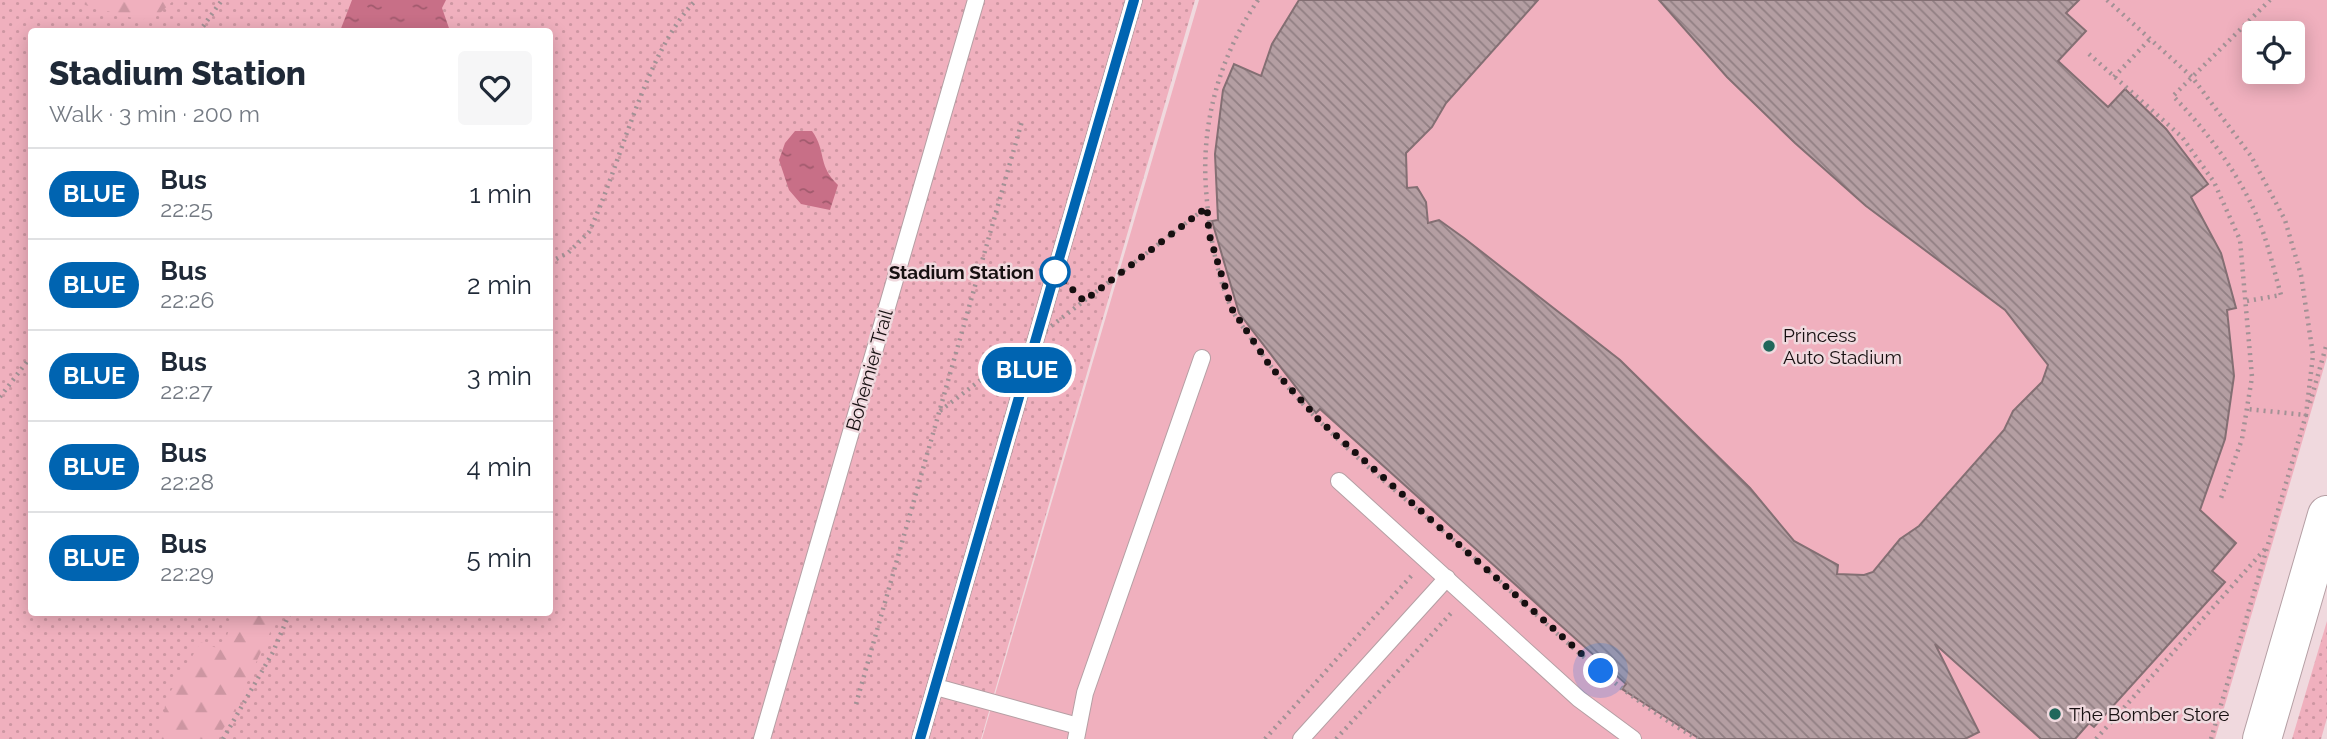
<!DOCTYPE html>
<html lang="en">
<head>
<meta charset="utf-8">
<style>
	body { margin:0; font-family:Raleway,sans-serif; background:#f6f6f7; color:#1f2937; height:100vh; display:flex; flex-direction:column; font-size:26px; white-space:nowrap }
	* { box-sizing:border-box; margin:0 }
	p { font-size:23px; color:#747a83 }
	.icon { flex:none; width:38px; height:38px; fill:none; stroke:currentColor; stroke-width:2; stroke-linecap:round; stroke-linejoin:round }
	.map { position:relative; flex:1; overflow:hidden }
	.drawer { position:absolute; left:28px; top:28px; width:525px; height:588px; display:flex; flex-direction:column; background:#fff; border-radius:7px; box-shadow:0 4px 18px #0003 }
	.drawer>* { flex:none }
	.badge { padding:0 14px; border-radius:23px; font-size:24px; line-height:46px }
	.fabs { position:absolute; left:2242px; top:21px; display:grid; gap:14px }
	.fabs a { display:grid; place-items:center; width:63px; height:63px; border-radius:7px; background:#fff; box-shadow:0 4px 18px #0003; font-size:35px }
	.you { position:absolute; width:35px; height:35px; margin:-18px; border:5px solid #fff; border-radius:50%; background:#1a73e8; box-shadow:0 0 0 10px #1a73e833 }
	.map>.badge { position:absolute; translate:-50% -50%; box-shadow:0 0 0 4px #fff }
	.round { display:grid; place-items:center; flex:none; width:74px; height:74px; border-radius:7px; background:#f6f6f7 }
	.overview { display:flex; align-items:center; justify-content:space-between; height:119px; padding:0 21px }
	h1 { font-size:33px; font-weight:800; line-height:52px }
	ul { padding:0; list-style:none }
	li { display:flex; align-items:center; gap:21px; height:91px; padding:0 21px; border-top:2px solid #e0e1e3 }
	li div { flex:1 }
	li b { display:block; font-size:26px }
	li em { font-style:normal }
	li .badge { min-width:77px; font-weight:700; text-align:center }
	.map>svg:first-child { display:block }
</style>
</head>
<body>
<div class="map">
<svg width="2327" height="739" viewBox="0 0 2327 739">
	<defs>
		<pattern id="grass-dots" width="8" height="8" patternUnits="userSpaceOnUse" patternTransform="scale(1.75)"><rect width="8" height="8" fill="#f0b0be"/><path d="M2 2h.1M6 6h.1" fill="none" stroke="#cd96a2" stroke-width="1.8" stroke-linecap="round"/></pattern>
		<pattern id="forest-firs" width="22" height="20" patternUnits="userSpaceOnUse" patternTransform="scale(1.75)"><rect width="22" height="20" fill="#f0b0be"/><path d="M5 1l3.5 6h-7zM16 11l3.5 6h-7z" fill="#cd96a2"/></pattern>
		<pattern id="water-ripples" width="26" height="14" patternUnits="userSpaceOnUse" patternTransform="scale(1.75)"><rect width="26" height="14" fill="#c86f87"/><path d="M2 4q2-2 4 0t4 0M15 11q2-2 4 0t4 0" fill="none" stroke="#a15a6d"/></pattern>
		<pattern id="building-back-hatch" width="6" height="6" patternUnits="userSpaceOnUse" patternTransform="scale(1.75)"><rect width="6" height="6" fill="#b49ea2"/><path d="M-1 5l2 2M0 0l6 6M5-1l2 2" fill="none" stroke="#917f83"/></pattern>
	</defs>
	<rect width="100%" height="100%" fill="#f0d9de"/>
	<g fill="url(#grass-dots)" fill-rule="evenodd">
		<path d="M0,0H1195L981,739H0ZM32,32H550V612H32Z"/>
		<polygon points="2327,621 2327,718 2321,739 2292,739"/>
	</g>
	<g fill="url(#forest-firs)">
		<polygon points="82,0 174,0 157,16 140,20 85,5"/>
		<polygon points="221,613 279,613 230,719 216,739 160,739 166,699 201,642 222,650 232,621"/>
	</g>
	<path fill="#f0b0be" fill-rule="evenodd" d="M1199,0H2327V357L2215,739H982ZM2254,33H2292V72H2254Z"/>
	<g fill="url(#water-ripples)">
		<polygon points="352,0 446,0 442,8 450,31 340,31"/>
		<path d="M795,131H812C827,152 817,165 838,185L830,210L801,204L789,190L779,160L785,143Z"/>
	</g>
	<polygon fill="url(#building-back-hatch)" stroke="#836f73" stroke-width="2" points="1299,0 1538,0 1446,103 1432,127 1406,153 1407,188 1417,187 1426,202 1428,223 1439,220 1464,238 1620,360 1750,488 1794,541 1838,565 1837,574 1864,575 1873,572 1900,539 1919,526 2004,430 2013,411 2042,382 2048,365 2005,310 1866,206 1795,143 1727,77 1659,0 2079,0 2066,13 2086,31 2058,61 2108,107 2125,89 2166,129 2208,184 2191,197 2221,253 2236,308 2227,310 2234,376 2225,439 2200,510 2236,543 2212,571 2225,582 2094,727 2089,723 2075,739 2041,739 1935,644 1979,732 1965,739 1700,739 1622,689 1626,684 1320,409 1316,413 1239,313 1212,221 1218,220 1215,154 1223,90 1234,64 1261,76 1272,44"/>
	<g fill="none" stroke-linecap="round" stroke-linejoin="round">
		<defs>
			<g id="service">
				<polyline points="1339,481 1579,699 1633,739"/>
				<polyline points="936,687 1078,726"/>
				<polyline points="762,739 976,0"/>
				<polyline points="920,739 1134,0"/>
				<polyline points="1076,739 1085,693 1202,358"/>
				<polyline points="1301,739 1447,578"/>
			</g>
			<polyline id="secondary" points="2262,739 2327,515"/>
		</defs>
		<use href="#service" stroke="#b59fa4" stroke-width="18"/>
		<use href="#secondary" stroke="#b59fa4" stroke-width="40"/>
		<g stroke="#a29195" stroke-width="4.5" stroke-dasharray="2 5" stroke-linecap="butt">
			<path d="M1258,0C1220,56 1201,122 1206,189C1209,230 1215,270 1231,308C1237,320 1247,332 1254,343C1311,427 1398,491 1473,557C1545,621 1613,692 1698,739"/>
			<polyline points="2107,0 2192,77 2251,156 2285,220 2301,275 2313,355 2306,415 2247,409"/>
			<polyline points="199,32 222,0"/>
			<polyline points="2089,54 2182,137 2214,182 2240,240 2252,377 2242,439 2220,501"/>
			<polyline points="2114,77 2150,39"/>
			<path d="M550,262L568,253L589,232C621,164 645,52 696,0"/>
			<path d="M2247,301L2281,295C2275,274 2270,252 2263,232C2246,183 2209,133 2173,96L2270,0"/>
			<polyline points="0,397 32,355"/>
			<polyline points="2310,403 2327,343"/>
			<polyline points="856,704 1022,121"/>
			<polyline points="223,739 273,652 290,612"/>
			<polyline points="1265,739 1412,575"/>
			<polyline points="1336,739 1453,611"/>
			<polyline points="2096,739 2265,549"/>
			<polyline points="2211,739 2306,415"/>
		</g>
		<use href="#service" stroke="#fff" stroke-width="16"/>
		<use href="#secondary" stroke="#fff" stroke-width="38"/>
		<polyline stroke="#a29195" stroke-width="4.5" stroke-dasharray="2 5" stroke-linecap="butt" points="940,411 1207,207"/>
	</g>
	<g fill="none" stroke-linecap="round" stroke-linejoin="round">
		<defs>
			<polyline id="line" points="920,739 1134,0"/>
		</defs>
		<use href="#line" stroke="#fff" stroke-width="16"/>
		<use href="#line" stroke="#0064b1" stroke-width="10"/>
		<polyline stroke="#171011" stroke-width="7" stroke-dasharray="0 12.6" points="1055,272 1084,301 1207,207 1209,234 1232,309 1270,366 1320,421 1601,671"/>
	</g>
	<circle fill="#fff" stroke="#0064b1" stroke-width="3.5" cx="1055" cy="272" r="14"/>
	<g fill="#21675b" stroke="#f0d9de" stroke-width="2.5">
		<circle cx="1769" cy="346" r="7"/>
		<circle cx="2055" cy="714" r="7"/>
	</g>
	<g text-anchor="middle" stroke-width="5" stroke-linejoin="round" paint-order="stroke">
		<g font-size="19" font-weight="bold" fill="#171011" stroke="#f0d9de" text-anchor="end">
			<text x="1034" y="279">Stadium Station</text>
		</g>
		<g font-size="19" fill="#171011" stroke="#f0d9de" text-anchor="start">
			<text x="1783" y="342">Princess<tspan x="1783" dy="22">Auto Stadium</tspan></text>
			<text x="2069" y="721">The Bomber Store</text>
		</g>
		<g font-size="19" fill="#171011" stroke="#f0d9de">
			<text transform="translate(869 370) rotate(-74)" y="7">Bohemier Trail</text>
		</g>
	</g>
</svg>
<div class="fabs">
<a><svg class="icon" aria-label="locate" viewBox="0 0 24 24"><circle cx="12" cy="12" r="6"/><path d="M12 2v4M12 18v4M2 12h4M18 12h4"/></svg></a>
</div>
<div class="you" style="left:1601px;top:671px"></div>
<b class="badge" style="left:1027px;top:370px;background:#0064b1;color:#fff">BLUE</b>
<section class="drawer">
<div class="overview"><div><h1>Stadium Station</h1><p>Walk · 3 min · 200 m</p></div><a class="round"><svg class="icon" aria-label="heart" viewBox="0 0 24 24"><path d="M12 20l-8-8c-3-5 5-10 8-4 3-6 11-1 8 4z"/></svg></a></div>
<ul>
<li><span class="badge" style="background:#0064b1;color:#fff">BLUE</span><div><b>Bus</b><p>22:25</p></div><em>1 min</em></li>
<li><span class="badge" style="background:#0064b1;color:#fff">BLUE</span><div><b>Bus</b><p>22:26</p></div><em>2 min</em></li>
<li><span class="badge" style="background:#0064b1;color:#fff">BLUE</span><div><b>Bus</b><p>22:27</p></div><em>3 min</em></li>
<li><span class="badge" style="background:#0064b1;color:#fff">BLUE</span><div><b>Bus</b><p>22:28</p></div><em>4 min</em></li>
<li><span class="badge" style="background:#0064b1;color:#fff">BLUE</span><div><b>Bus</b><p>22:29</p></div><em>5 min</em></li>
</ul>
</section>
</div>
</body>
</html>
